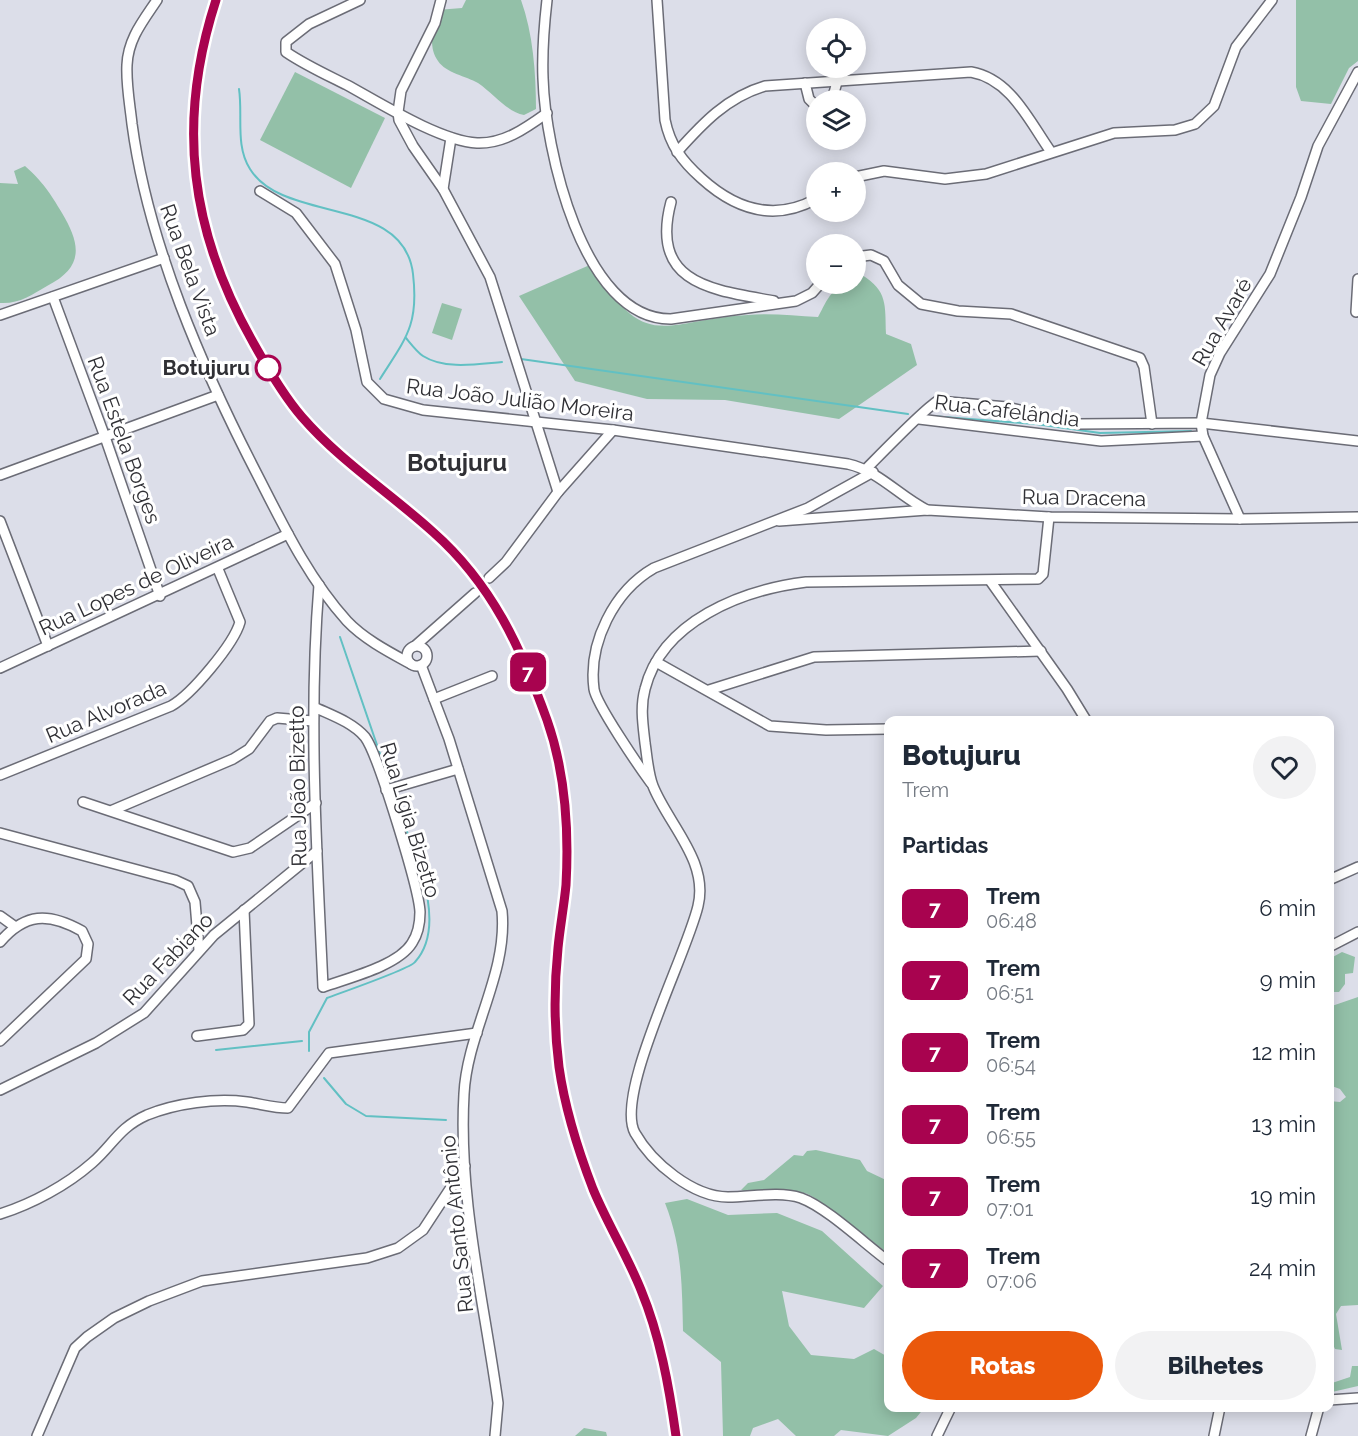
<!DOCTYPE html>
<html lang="pt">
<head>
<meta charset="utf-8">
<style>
	body { margin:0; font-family:Raleway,sans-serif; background:#f2f2f3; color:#1f2937; height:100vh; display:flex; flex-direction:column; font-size:22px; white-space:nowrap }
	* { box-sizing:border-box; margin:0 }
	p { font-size:20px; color:#747a83 }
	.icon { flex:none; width:33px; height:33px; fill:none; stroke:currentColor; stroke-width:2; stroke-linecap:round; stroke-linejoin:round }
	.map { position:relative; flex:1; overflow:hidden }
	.drawer { position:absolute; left:884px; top:716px; width:450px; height:696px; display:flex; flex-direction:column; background:#fff; border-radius:12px; box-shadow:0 3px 15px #0003 }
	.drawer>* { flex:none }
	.badge { padding:0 12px; border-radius:9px; font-size:21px; line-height:39px }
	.buttons { position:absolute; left:806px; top:18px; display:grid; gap:12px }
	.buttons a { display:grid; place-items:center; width:60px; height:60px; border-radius:50%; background:#fff; box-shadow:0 3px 15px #0003; font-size:30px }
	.map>.badge { position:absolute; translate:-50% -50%; box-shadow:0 0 0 3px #fff }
	h2 { padding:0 18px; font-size:22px; line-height:54px }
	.round { display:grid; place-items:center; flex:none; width:63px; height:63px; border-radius:32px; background:#f2f2f3 }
	.head { display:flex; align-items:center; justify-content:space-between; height:102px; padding:0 18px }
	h1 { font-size:28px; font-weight:800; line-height:45px }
	.button { display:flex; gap:12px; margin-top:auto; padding:12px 18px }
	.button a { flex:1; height:69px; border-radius:36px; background:#ea580c; color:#fff; font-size:24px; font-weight:800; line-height:69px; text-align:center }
	.button a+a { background:#f2f2f3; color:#1f2937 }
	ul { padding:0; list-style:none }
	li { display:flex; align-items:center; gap:18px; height:72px; padding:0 18px }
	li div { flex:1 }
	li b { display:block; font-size:22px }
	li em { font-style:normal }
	li .badge { min-width:66px; font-weight:700; text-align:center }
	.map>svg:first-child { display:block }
</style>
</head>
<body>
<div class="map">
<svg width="1358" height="1436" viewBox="0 0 1358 1436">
	<rect width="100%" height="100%" fill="#dcdee9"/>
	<g fill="#93c0a8">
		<path d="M466,0H521C533,33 536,73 536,109L524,115C506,111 494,94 478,83C466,76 446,73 438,61C427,46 434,26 437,10L462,8Z"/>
		<polygon points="1296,0 1358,0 1358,61 1349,68 1331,104 1301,101 1296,87"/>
		<polygon points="295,72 385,118 351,188 260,140"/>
		<path d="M25,166C43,182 50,193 62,213C81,245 84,267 47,286C31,295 20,304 0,303V183L18,184L14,171Z"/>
		<path d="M592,264C646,355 662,320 748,315C771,313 795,316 818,317C828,299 832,284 855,284V278L862,275C888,291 885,305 886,334L911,344L917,365L839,419L725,400L647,399L575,381L519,296Z"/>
		<polygon points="442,303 462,309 452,340 432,333"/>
		<polygon points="1342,952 1355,957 1353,973 1345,974 1345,984 1339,992 1332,992 1329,1001 1329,959"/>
		<polygon points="1358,997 1358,1305 1341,1306 1336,1314 1342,1350 1335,1349 1329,1336 1329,1101 1340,1102 1346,1097 1340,1089 1329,1085 1329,1007"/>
		<path d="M816,1150L860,1160L867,1171L888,1181V1253C874,1243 817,1196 805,1193C784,1189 761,1197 741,1190L748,1183L764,1180L794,1155L803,1156L807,1151Z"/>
		<path d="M687,1199L728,1215L777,1213L822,1231L883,1286L864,1308L782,1291L789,1326L811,1355L854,1359L874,1349L888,1357V1407H925L916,1418L888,1436L841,1430L834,1436H796L778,1419L753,1428L750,1436H723L721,1362L683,1331C682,1285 682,1246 665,1203Z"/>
		<polygon points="1352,1366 1358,1366 1358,1386 1332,1392 1329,1384 1350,1377"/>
		<polygon points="584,1428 606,1432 607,1436 575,1436"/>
	</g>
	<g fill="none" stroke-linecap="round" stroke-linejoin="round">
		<g stroke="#62c0c3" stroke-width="2">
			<path d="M239,89C243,115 235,146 250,169C284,224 404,195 413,274C419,325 406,338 380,379"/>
			<path d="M406,338C411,344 417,352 423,356C445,370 478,364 502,362"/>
			<polyline points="521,359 908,414"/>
			<polyline points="931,416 1036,424 1100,433 1191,431"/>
			<polyline points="340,637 390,783"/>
			<polyline points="216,1050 302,1041"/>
			<path d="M309,1051V1032L327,998C340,993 410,969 415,962C451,922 410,845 396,802"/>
			<polyline points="324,1078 346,1104 366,1116 446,1120"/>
		</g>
		<polyline stroke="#babbc5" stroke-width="9" stroke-dasharray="9 4.5" stroke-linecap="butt" points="475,593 489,578"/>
		<defs>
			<g id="street">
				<path d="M157,0C143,21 128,39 127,65C126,85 130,105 132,124C148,244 203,370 259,478C284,527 309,579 347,621C364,639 389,652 411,664"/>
				<path d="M360,0L309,24L286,42V52C305,65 327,75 347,85C380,103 440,141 477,143C504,144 526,128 547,113"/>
				<polyline points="441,0 435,23 401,91 398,112 399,120 413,146 443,189 490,277 558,492"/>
				<path d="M547,0C544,26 542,52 543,78C545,147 582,320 671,319L796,301L812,293L820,284"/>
				<path d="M657,0L665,120C670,145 682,161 701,178C735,209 774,222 816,199"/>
				<polyline points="805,83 809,99 816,106"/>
				<polyline points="832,100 837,82"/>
				<path d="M677,152C702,124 727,97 765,86L971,72C1011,79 1029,121 1051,152"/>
				<polyline points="855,177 884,171 945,179 986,174 1114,133 1175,130 1195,124 1214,106 1236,47 1272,0"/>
				<polyline points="443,189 451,138"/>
				<path d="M260,191L296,213L335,264L356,330L367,382L384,399L423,410L613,430L848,464C879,471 899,496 927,510"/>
				<path d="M671,202C649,285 714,290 774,301"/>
				<polyline points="855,257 871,255 884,261 898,285 921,304 958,311 1011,314 1140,358 1144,367 1152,424"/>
				<polyline points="53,297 105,437 160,596"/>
				<polyline points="1356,312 1358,279"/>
				<polyline points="0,315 164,258"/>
				<polyline points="919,419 1101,441 1203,436"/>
				<path d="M866,469C878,457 929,404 938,401L1007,407L1077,424L1201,423L1358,441"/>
				<polyline points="0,475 218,395"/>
				<polyline points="1240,519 1203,436 1201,423 1210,375 1220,353 1270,274 1301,197 1318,146 1358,72"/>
				<polyline points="0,521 48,646"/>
				<polyline points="779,521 927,510 1049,517 1240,519 1358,517"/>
				<polyline points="489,578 506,562 558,492 613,430"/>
				<polyline points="991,582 1067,689 1086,720"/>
				<polyline points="415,646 475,593"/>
				<circle cx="417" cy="656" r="10"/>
				<polyline points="656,662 770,726 826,730 888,729"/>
				<path d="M421,665L449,739L502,911C508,974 467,1032 464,1094C458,1197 484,1301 498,1403L495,1436"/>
				<polyline points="0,668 288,534"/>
				<polyline points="709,690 814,657 1041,651"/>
				<polyline points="434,699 492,676"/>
				<path d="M314,707C331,715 352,722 365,737C378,754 419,889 420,912C420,923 418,934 412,943C398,966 348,978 323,987C317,853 308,719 319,585"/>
				<path d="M0,775L171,706C191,695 234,644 240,622L218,569"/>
				<path d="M651,783C640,768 596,704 594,689C588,643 614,591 654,568L808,508L873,472"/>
				<polyline points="386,790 458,769"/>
				<polyline points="83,802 233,852 250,848 316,803"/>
				<polyline points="113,810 233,759 249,749 270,721 277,718 313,721"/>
				<polyline points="0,833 175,880 188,886 195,902 199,950"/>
				<polyline points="1329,880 1358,867"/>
				<polyline points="0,916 14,926"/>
				<path d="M0,942C25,913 48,912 82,931L88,944L86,959L0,1041"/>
				<polyline points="1329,947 1358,932"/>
				<polyline points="197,1036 243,1030 249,1024 244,910"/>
				<polyline points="0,1090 96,1043 144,1013 214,935 317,851"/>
				<path d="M0,1214C32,1204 67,1185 92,1163C113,1145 118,1128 147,1115C177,1103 215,1098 247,1102C261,1104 274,1108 288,1108L329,1053L477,1033"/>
				<path d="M888,1261C865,1244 826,1207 801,1198C778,1191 752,1197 728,1197C693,1197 652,1163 635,1133C614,1095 687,954 698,906C709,861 668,824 653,786C648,773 647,756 645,743C643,725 640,707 645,689C662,621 742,590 806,582L1038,579L1043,574L1049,517"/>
				<polyline points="1329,1400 1358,1398"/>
				<polyline points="37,1436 75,1348 87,1337 114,1318 149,1301 202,1281 367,1258 398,1248 423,1230 465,1166"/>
				<polyline points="937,1436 951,1407"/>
				<polyline points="1214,1436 1220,1407"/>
				<polyline points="1311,1436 1319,1407"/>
			</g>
		</defs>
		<use href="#street" stroke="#6b6c76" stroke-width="12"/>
		<use href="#street" stroke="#fff" stroke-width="9"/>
		<defs>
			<path id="rail" d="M216,0C176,123 190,232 254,344C268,369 283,394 302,416C340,460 390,493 433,532C492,584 521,648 547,720C565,771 569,831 566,885C564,906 560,927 558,948C554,987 554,1028 559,1067C565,1109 578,1150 593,1189C607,1223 627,1255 641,1290C660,1336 669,1386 676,1436"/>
		</defs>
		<use href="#rail" stroke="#64646b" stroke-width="4.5"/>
		<use href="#rail" stroke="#fff" stroke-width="2" stroke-dasharray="7" stroke-linecap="butt"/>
	</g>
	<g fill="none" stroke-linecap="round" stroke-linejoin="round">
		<defs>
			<path id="line" d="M216,0C176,123 190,232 254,344C268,369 283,395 302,417C340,461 390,493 433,532C492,584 521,648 547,720C565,771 569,831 566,885C564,906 560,927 558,948C554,987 554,1028 559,1067C565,1109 578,1150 593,1189C607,1223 627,1255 641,1290C660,1336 669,1386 676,1436"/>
		</defs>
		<use href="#line" stroke="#fff" stroke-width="14"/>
		<use href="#line" stroke="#a8034f" stroke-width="9"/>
	</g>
	<circle fill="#fff" stroke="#a8034f" stroke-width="3" cx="268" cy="368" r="12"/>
	<g text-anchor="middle" stroke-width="6" stroke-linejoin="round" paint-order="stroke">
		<g font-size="21" fill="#303035" stroke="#fff">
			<text transform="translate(190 270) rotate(70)" y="7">Rua Bela Vista</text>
			<text transform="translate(1222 322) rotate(-60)" y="7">Rua Avaré</text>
			<text transform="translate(520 400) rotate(7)" y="7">Rua João Julião Moreira</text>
			<text transform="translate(1007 411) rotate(7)" y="7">Rua Cafelândia</text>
			<text transform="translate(124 440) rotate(70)" y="7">Rua Estela Borges</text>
			<text transform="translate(1084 498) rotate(1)" y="7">Rua Dracena</text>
			<text transform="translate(136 585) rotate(-25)" y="7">Rua Lopes de Oliveira</text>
			<text transform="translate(106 712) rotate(-23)" y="7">Rua Alvorada</text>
			<text transform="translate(298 786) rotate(-91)" y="7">Rua João Bizetto</text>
			<text transform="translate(410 820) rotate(73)" y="7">Rua Lígia Bizetto</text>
			<text transform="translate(168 959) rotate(-46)" y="7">Rua Fabiano</text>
			<text transform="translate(457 1224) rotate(-96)" y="7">Rua Santo Antônio</text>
		</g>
		<g font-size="21" font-weight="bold" fill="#303035" stroke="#fff" text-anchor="end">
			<text x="250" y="375">Botujuru</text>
		</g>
		<g font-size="24" font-weight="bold" fill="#303035" stroke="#fff">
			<text x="457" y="471">Botujuru</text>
		</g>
	</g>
</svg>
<div class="buttons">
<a><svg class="icon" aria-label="locate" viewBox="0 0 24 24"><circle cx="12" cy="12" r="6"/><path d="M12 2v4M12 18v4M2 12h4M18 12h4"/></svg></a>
<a><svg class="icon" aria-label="layers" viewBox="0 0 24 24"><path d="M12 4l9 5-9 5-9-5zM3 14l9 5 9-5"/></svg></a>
<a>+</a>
<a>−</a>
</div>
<b class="badge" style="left:528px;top:672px;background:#a8034f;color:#fff">7</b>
<section class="drawer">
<div class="head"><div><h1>Botujuru</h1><p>Trem</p></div><a class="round"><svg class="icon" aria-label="heart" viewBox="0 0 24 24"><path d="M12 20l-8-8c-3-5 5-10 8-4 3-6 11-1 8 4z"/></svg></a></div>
<h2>Partidas</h2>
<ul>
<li><span class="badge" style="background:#a8034f;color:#fff">7</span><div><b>Trem</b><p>06:48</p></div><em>6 min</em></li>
<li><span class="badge" style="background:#a8034f;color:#fff">7</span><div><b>Trem</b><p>06:51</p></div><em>9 min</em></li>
<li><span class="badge" style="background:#a8034f;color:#fff">7</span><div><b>Trem</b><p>06:54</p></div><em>12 min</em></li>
<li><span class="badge" style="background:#a8034f;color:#fff">7</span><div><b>Trem</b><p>06:55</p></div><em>13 min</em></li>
<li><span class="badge" style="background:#a8034f;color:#fff">7</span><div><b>Trem</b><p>07:01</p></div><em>19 min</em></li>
<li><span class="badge" style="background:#a8034f;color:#fff">7</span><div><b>Trem</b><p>07:06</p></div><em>24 min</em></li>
</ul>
<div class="button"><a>Rotas</a><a>Bilhetes</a></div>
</section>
</div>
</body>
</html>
